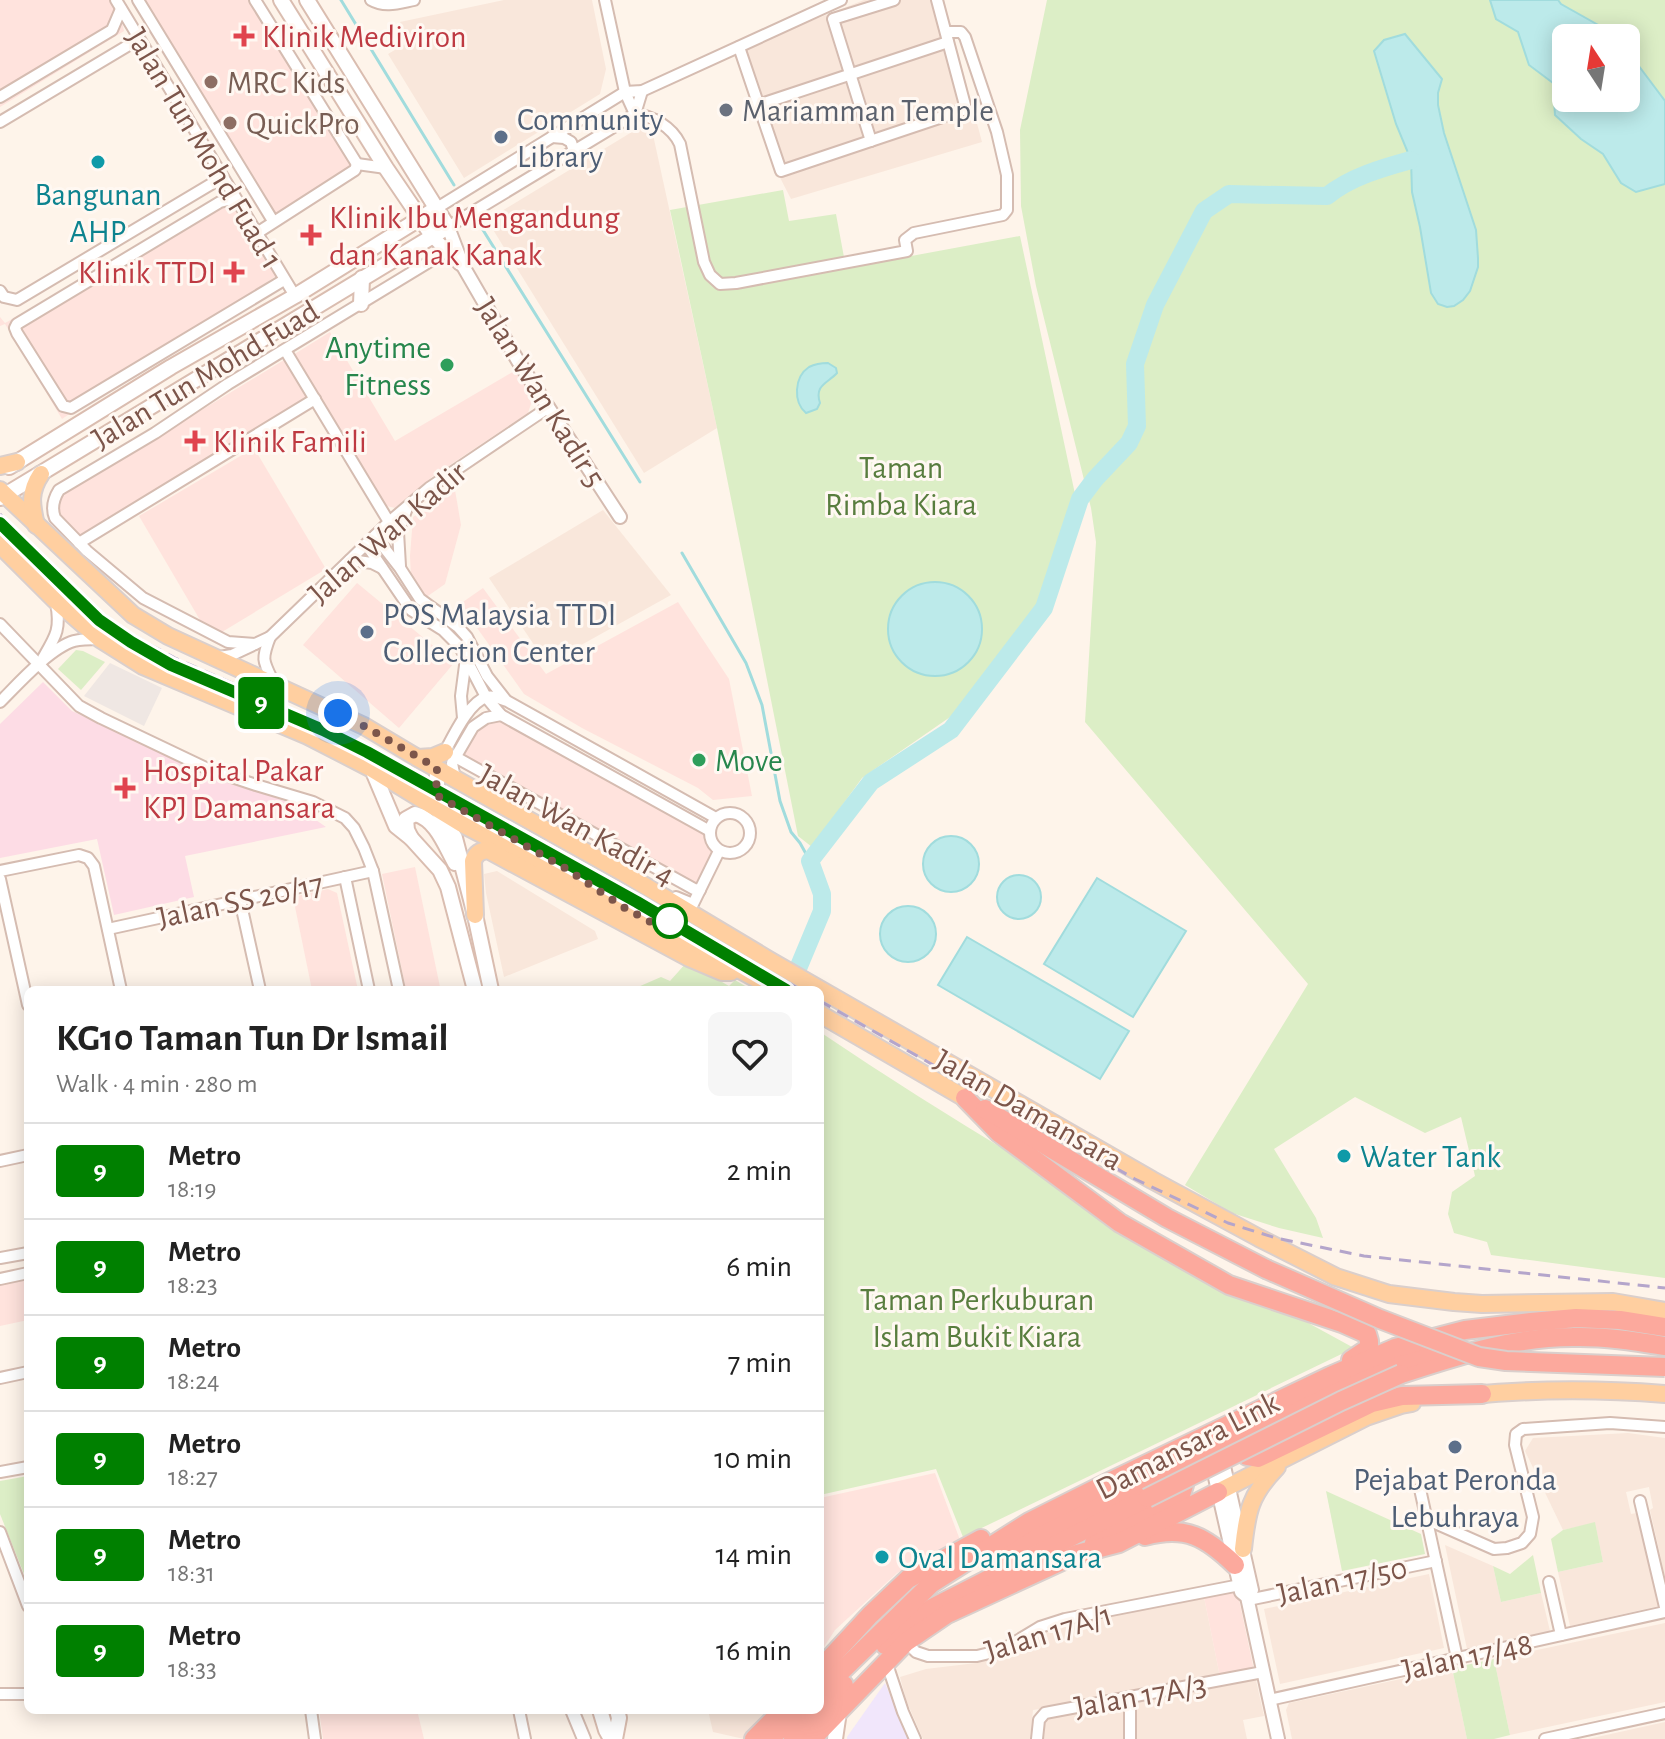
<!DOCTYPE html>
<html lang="en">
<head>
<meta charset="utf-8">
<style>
	body { margin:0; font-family:"Alegreya Sans",sans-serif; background:#f6f6f6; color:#222; height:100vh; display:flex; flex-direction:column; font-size:30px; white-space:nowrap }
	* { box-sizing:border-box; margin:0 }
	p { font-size:26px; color:#767676 }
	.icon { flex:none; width:44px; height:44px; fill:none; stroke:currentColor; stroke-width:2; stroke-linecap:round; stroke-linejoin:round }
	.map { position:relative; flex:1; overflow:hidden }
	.sheet { position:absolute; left:24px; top:986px; width:800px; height:728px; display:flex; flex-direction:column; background:#fff; border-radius:12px; box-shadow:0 4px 20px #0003 }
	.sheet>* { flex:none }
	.badge { padding:0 16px; border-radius:6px; font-size:28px; line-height:52px }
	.needle { width:52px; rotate:348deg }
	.tools { position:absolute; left:1552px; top:24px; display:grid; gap:16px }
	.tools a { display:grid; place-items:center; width:88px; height:88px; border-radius:12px; background:#fff; box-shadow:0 4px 20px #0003; font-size:40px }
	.you { position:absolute; width:40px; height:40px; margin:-20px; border:6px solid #fff; border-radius:50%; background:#1a73e8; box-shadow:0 0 0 12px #1a73e833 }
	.map>.badge { position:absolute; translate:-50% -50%; box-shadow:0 0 0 4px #fff }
	.round { display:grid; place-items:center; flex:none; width:84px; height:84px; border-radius:12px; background:#f6f6f6 }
	.summary { display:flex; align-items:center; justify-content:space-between; height:136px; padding:0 32px }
	h1 { font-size:38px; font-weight:700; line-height:60px }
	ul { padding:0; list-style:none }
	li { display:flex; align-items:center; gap:24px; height:96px; padding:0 32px; border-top:2px solid #e0e0e0 }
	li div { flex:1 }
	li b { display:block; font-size:30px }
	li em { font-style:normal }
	li .badge { min-width:88px; font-weight:700; text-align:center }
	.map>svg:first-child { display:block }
</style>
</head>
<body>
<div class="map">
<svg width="1665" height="1739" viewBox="0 0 1665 1739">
	<rect width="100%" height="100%" fill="#fef4ea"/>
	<g fill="#f9e7db">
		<polygon points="504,0 592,0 606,69 600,94 464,178 388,54 410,41 400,22"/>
		<polygon points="864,0 944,0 982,142 791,199 771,160 737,50"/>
		<polygon points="650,121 717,428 644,473 487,220"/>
		<polygon points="603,510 671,595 547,664 489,578"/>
		<polygon points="497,871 595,931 598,939 504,977 486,893 484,874"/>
		<polygon points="1628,1433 1665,1438 1665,1577 1650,1510 1653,1508 1649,1487 1626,1492 1631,1514 1637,1513 1659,1606 1570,1626 1558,1572 1603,1562 1595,1523 1563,1530 1525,1451 1533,1438"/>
		<polygon points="1445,1545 1493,1566 1501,1602 1541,1593 1550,1631 1467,1649"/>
		<polygon points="1429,1574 1444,1648 1280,1684 1264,1609"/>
		<polygon points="1204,1597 1220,1677 1033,1710 1030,1739 923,1739 906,1700 900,1677 926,1669 976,1663 1004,1656 1042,1634 1064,1625"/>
		<polygon points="1665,1623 1665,1702 1510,1735 1494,1659"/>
		<polygon points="1452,1668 1467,1739 1292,1739 1286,1710 1289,1703"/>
		<polygon points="1256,1680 1264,1716 1243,1720 1247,1739 1135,1739 1135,1703"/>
		<polygon points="1118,1705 1127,1710 1126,1739 1044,1739 1045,1722 1047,1717 1051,1714"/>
		<polygon points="708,1710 774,1710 744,1739 713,1732"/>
		<polygon points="1665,1722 1665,1739 1588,1739"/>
	</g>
	<g fill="#ffe3dd">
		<polygon points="0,0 111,0 121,17 124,31 0,107"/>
		<polygon points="144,0 252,0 359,171 276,223"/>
		<polygon points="225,205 235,208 276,276 62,419 5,324 0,326 0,317 5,323"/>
		<polygon points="330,332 395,441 516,370 533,398 528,413 432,477 395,508 383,505 293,355"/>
		<polygon points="284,360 308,399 79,538 56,516 60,496"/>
		<polygon points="254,448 326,569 222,632 200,620 139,516"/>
		<polygon points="455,490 461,525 445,584 425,598 411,579 410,556 413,517"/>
		<polygon points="357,583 454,663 399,728 303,645"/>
		<polygon points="483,588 546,674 678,602 729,679 752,796 713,800 698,788 582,728 524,694 460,604"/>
		<polygon points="501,719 703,832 715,856 698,887 461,755 476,729 488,722"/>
		<polygon points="415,867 440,987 424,990 406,990 382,874"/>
		<polygon points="328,889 337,893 358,990 312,990 293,897"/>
		<polygon points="28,1279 28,1320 0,1326 0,1284"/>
		<polygon points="935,1473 960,1540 897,1573 835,1630 820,1653 820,1498"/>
		<polygon points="1237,1590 1254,1670 1220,1677 1204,1597"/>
		<polygon points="319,1710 417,1710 424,1739 323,1739"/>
	</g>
	<polygon fill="#efe7e3" points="110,663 162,688 144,726 84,696"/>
	<polygon fill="#f1e6fb" points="885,1683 909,1739 847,1739 847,1737"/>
	<polygon fill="#fddce5" points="43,682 72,711 207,773 293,804 326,827 185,856 194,897 114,915 97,839 0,858 0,724"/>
	<g fill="#dceec6" fill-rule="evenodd">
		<path d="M1047,0H1665V1278L1491,1255L1487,1242L1454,1233L1448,1214L1452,1192L1475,1176L1461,1117L1425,1133L1355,1097L1274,1149L1316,1218L1323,1238L1279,1228L1232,1213L1185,1185L1308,984L1085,722L1096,542L1091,508L1036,286L1021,206L1020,130ZM1566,38H1626V98H1566Z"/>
		<polygon points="783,190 789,221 836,214 846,268 1020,236 1075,494 1040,609 953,715 862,778 812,847 798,836 717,428 670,210"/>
		<polygon points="76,650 83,651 105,662 81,690 58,669"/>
		<polygon points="687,962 729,986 735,980 752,990 631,990 661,977 670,981"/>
		<path d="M820,1032C992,1148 1172,1249 1354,1348L963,1537L936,1469L820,1495Z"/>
		<polygon points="28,1476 28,1584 0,1514 0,1481"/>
		<polygon points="1326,1491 1421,1534 1425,1554 1342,1571"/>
		<polygon points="1595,1522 1603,1562 1558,1572 1551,1539 1563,1530"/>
		<polygon points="1533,1555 1541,1593 1501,1602 1493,1566 1510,1574"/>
		<polygon points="1494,1659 1510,1735 1494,1739 1467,1739 1452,1668"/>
	</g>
	<g fill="#bceaea" stroke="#a1dcdd" stroke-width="2">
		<polygon points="1490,0 1558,0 1561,4 1616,35 1618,38 1566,38 1566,98 1626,98 1626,49 1665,101 1665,184 1636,192 1621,183 1603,154 1581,139 1555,115 1553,83 1529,65 1518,32 1496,19"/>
		<polygon points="1405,34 1442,79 1438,93 1438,105 1444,133 1476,230 1478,258 1478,267 1470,291 1463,300 1454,306 1447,307 1438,304 1431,293 1420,227 1412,192 1411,160 1396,124 1374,51 1384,40"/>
		<path d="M828,363L836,368L837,373C828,383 814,385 820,403L817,409L806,413C793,402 794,377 809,367C815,364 822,363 828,363Z"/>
		<circle cx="935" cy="629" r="47"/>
		<circle cx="951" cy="864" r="28"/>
		<circle cx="1019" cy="897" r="22"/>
		<polygon points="1097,878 1186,931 1133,1017 1044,964"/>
		<circle cx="908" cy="934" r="28"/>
		<polygon points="967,937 1129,1031 1100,1079 938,985"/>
	</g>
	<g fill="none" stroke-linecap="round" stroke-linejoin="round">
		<g stroke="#a1dcdd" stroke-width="3">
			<polyline points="341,0 454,185"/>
			<polyline points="483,230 640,482"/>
			<polyline points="682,553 746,663 762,705 780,801 791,832 800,843 810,861"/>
		</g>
		<path stroke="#bceaea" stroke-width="18" d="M789,990L822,911V894L810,861L871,782L951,730L1044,608L1080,499L1095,479L1129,443L1137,426L1135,364L1155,305L1204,211L1229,194L1327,196C1350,177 1382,168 1411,160"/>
		<defs>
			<g id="minor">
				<polyline points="116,0 295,296"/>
				<polyline points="138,0 273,221"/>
				<polyline points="255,0 357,164"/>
				<path d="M371,0C385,8 399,3 414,0"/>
				<polyline points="605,0 625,92 635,114"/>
				<polyline points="739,47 781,171 966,109 937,0"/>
				<polyline points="0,97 112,30 121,9"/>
				<polyline points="758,105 948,42"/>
				<path d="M635,114C653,116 672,127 680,144L704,262L710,275L720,284L736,283L907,251L905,240L914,233L1003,215L1007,210V175L997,132L965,37L961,32H946"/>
				<polyline points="0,122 139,39"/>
				<polyline points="552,137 564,138 571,142 574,151"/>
				<polyline points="871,141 833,19 894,0"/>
				<polyline points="357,164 386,168"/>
				<polyline points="238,203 228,200 220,202 17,324 15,328 17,333 63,406 71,408 284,280"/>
				<polyline points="437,208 625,92 642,91 841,0"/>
				<polyline points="448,227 635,114 642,91"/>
				<polyline points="257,233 355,170 357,164"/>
				<polyline points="0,291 4,297 17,300 223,177"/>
				<polyline points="285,350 389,522"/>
				<polyline points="375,536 400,568 420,599 458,627 467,637 487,676 505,699"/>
				<polyline points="79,543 315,399"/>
				<polyline points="366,544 411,610 443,630 460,647 486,697 501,715 710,831"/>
				<polyline points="350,560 372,563 382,568"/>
				<polyline points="400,566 398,532 407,508"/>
				<polyline points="0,624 79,706 101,718 208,769 256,785 313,802 345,818 354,828 364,848 373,871 399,990"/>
				<path d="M270,637C261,660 263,661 274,683"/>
				<path d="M255,644L228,642L143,598L87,551L55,518C51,508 54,498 59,490L155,433L228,384L447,251"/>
				<polyline points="219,657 232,655 270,637 389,522 429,488 549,407"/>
				<path d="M43,658C56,636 61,629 56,603"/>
				<path d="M0,702C18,684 50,648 74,641C82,639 91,639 99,639"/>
				<polyline points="463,718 461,696 466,658"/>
				<path d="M443,755C452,739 468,702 487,697C494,695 500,699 507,701L716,818"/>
				<polyline points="456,755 459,759 694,889 700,890"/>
				<polyline points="458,778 454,774 452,763 473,727 486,718 501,715"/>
				<circle cx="730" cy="833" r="20"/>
				<polyline points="0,871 79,855 88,858 94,866 121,990"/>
				<polyline points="345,877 369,990"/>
				<polyline points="0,879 28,1005"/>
				<polyline points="676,897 693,904 719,851"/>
				<polyline points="240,900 260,990"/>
				<polyline points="108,929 373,871"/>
				<polyline points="0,1161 28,1155"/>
				<polyline points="0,1258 28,1253"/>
				<polyline points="0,1279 28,1273"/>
				<polyline points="0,1378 28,1372"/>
				<polyline points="0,1472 28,1467"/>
				<polyline points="1420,1489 1457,1658"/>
				<polyline points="1640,1501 1665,1607"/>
				<polyline points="1426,1519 1494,1549 1507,1548 1522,1543 1530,1534 1533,1517 1515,1445 1516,1434 1523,1429 1610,1423 1665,1427"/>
				<polyline points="0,1532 28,1606"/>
				<polyline points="1549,1582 1561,1635"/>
				<polyline points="1248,1600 1436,1561"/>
				<polyline points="906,1642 916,1652 928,1656 977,1656 1002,1650 1040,1627 1065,1619 1240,1585"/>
				<polyline points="886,1661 903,1712 915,1739"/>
				<polyline points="0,1694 28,1694"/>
				<polyline points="1269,1700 1665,1612"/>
				<polyline points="311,1710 315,1739"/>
				<polyline points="519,1710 525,1739"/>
				<polyline points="1037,1739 1039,1720 1045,1713 1263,1672"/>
				<polyline points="1130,1739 1130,1697"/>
				<polyline points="1545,1739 1665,1713"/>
			</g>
			<g id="tertiary">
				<polyline points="448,227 463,266 518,361 620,517"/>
				<polyline points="433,237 460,264"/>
				<polyline points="1221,1453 1252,1590 1247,1597"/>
				<polyline points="1211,1460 1241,1592 1247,1597 1278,1739"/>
				<polyline points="572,1710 584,1739"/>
			</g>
			<g id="secondary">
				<polyline points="281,0 386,168 433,237"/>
				<polyline points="361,304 362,278"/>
				<polyline points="9,467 171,367 295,296 437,208"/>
				<polyline points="0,498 448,227 307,0"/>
				<polyline points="437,768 437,809 455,838 475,915 491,990"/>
				<polyline points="372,769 396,826 411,838 440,870 448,887 475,990"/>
				<path d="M411,838L407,830L406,819L415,814C436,819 445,845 455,863"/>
				<polyline points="600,1710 606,1730 611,1739"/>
				<polyline points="615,1739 619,1718 617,1710"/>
				<polyline points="835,1739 839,1712"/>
			</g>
			<g id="primary">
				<polyline points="0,466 17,462"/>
				<polyline points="0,490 133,615 168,636 364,726 416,757 622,872 769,960 1152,1180 1259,1238 1336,1277 1389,1294 1454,1302 1482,1304 1613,1302 1665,1311"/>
				<path d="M36,525C31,504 29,492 41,474"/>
				<polyline points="0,529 21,551"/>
				<polyline points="0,545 55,600 100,639 143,666 308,736 372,769 462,824 625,908 777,990"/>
				<polyline points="418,758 433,757 445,752"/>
				<polyline points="436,795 505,834"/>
				<path d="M475,915L473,861C476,853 480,851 488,850L689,958L722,972H731"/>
				<polyline points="820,1014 965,1098"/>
				<path d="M1471,1395C1535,1389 1601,1389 1665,1394"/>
				<polyline points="1218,1492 1366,1417 1401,1405 1412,1403"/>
				<path d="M1243,1549C1247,1511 1250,1495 1277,1467"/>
			</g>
			<g id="motorway">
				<polyline points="965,1098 999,1133 1120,1223 1229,1285 1342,1323 1367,1334 1369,1341 1369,1348 1351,1360"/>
				<polyline points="985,1109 1167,1218 1266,1269"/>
				<path d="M1401,1374C1457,1356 1513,1337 1572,1337C1603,1336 1634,1341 1665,1346"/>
				<polyline points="1246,1438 1242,1443 1243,1450 1247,1456 1258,1458 1372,1403 1402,1396 1482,1394"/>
				<path d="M1145,1536C1186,1525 1206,1537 1235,1565"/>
				<polyline points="1094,1543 1110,1533 1180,1498 1184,1485 1179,1474 1174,1474"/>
				<polyline points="996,1555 1336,1388 1394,1363 1440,1348"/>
				<polyline points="885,1645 901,1630 932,1608 1147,1498"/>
				<polyline points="820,1669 870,1615 908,1579 981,1539"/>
				<polyline points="820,1692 931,1584 1029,1522 1107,1483 1330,1376 1395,1348 1465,1330 1531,1322 1576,1318 1620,1320 1665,1327"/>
				<polyline points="754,1739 783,1710"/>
				<polyline points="769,1739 802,1710"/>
				<polyline points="793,1739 844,1685"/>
				<polyline points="812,1739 906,1642 947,1614 1077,1554 1119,1543 1218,1492"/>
			</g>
		</defs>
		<use href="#minor" stroke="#d5bcb1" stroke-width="14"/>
		<use href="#tertiary" stroke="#d5bcb1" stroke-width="16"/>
		<use href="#secondary" stroke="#dabdb0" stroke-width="18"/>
		<use href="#primary" stroke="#dacfcc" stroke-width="20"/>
		<use href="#motorway" stroke="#dacfcc" stroke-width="22"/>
		<use href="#minor" stroke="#fff" stroke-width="10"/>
		<use href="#tertiary" stroke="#fff" stroke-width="12"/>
		<use href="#secondary" stroke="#fff" stroke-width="14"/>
		<use href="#primary" stroke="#ffcfa0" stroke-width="16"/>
		<use href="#motorway" stroke="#fca99d" stroke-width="18"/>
		<g stroke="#b4a5cb" stroke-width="3" stroke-dasharray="12 8" stroke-linecap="butt">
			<polyline points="0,514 80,593 103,614 134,636 175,658 280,704 370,749 801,990"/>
			<polyline points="820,1001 1135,1179 1228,1223 1276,1238 1364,1256 1665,1288"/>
		</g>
		<defs>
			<g id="motorway-bridge">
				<polyline points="1266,1269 1380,1319 1479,1357 1506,1361 1665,1367"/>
				<polyline points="1147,1498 1341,1401 1401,1374"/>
			</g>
		</defs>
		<use href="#motorway-bridge" stroke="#dacfcc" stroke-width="22" stroke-linecap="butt"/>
		<use href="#motorway-bridge" stroke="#fca99d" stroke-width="18"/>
	</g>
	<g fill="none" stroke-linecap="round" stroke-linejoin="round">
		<defs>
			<polyline id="line" points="0,523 99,620 131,642 171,665 323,730 367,752 637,902 786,990"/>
		</defs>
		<use href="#line" stroke="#fff" stroke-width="18"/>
		<use href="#line" stroke="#008000" stroke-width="12"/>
		<polyline stroke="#7c554a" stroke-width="8" stroke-dasharray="0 14.4" points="338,713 364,726 437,768 436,795 565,868 625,908 671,933 670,921"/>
	</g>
	<g fill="#e0444e" stroke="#fff8f2" stroke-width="3">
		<path d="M240 24h8v8h8v8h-8v8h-8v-8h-8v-8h8z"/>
		<path d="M307 223h8v8h8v8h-8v8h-8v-8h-8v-8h8z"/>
		<path d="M230 260h8v8h8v8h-8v8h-8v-8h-8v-8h8z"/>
		<path d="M191 429h8v8h8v8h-8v8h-8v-8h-8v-8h8z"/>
		<path d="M121 776h8v8h8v8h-8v8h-8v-8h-8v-8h8z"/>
	</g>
	<g fill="#8d6e63" stroke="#fff8f2" stroke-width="3">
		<circle cx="211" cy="82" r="8"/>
		<circle cx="230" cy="123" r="8"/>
	</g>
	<circle fill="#6b7280" stroke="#fff8f2" stroke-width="3" cx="726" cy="110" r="8"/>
	<g fill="#5c6f8a" stroke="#fff8f2" stroke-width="3">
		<circle cx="501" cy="137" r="8"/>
		<circle cx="367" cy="632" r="8"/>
		<circle cx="1455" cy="1447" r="8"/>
	</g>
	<g fill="#0f9aa8" stroke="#fff8f2" stroke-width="3">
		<circle cx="98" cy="162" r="8"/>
		<circle cx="1344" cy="1156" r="8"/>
		<circle cx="882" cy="1557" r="8"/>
	</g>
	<g fill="#2e9e5b" stroke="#fff8f2" stroke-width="3">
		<circle cx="447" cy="365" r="8"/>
		<circle cx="699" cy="760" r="8"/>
	</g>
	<circle fill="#fff" stroke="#008000" stroke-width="4" cx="670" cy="921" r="16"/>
	<g text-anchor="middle" stroke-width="6" stroke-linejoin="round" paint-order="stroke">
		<g font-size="32" fill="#be3a42" stroke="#fff8f2" text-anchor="start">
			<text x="262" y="47">Klinik Mediviron</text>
			<text x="329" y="228">Klinik Ibu Mengandung<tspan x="329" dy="37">dan Kanak Kanak</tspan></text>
			<text x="216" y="283" text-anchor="end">Klinik TTDI</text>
			<text x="213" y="452">Klinik Famili</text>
			<text x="143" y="781">Hospital Pakar<tspan x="143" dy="37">KPJ Damansara</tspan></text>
		</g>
		<g font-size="32" fill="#785e54" stroke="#fff8f2" text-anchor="start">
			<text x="227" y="93">MRC Kids</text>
			<text x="246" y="134">QuickPro</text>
		</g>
		<g font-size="32" fill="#5b616d" stroke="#fff8f2" text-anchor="start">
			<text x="742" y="121">Mariamman Temple</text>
		</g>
		<g font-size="32" fill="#4e5e75" stroke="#fff8f2" text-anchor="start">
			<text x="517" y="130">Community<tspan x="517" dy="37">Library</tspan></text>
			<text x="383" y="625">POS Malaysia TTDI<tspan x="383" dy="37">Collection Center</tspan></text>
			<text x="1455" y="1490" text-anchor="middle">Pejabat Peronda<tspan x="1455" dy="37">Lebuhraya</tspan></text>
		</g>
		<g font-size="32" fill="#7c554a" stroke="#fff8f2">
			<text transform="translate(205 148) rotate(59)" y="11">Jalan Tun Mohd Fuad 1</text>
			<text transform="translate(205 374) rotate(-31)" y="11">Jalan Tun Mohd Fuad</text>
			<text transform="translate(541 392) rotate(58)" y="11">Jalan Wan Kadir 5</text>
			<text transform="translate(387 532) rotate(-41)" y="11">Jalan Wan Kadir</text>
			<text transform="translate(577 824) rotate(29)" y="11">Jalan Wan Kadir 4</text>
			<text transform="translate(240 900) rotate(-12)" y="11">Jalan SS 20/17</text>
			<text transform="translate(1029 1109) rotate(30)" y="11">Jalan Damansara</text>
			<text transform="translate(1187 1445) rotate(-27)" y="11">Damansara Link</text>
			<text transform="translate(1342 1580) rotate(-12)" y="11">Jalan 17/50</text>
			<text transform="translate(1048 1632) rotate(-17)" y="11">Jalan 17A/1</text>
			<text transform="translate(1467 1656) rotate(-12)" y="11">Jalan 17/48</text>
			<text transform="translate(1140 1695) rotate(-10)" y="11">Jalan 17A/3</text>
		</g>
		<g font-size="32" fill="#0d838f" stroke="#fff8f2" text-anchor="start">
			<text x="98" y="205" text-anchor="middle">Bangunan<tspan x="98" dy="37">AHP</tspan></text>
			<text x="1360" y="1167">Water Tank</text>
			<text x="898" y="1568">Oval Damansara</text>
		</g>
		<g font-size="32" fill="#27864d" stroke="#fff8f2" text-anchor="end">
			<text x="431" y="358">Anytime<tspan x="431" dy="37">Fitness</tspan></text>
			<text x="715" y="771" text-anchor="start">Move</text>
		</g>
		<g font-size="32" fill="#587d3e" stroke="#fff8f2">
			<text x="901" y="478">Taman<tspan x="901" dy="37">Rimba Kiara</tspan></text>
			<text x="977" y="1310">Taman Perkuburan<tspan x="977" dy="37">Islam Bukit Kiara</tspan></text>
		</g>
	</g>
</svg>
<div class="tools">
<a><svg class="needle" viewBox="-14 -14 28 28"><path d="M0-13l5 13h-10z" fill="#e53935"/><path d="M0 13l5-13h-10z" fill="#767676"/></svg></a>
</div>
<div class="you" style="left:338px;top:713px"></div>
<b class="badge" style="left:261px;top:703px;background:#008000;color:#fff">9</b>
<section class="sheet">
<div class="summary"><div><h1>KG10 Taman Tun Dr Ismail</h1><p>Walk · 4 min · 280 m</p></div><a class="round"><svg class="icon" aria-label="heart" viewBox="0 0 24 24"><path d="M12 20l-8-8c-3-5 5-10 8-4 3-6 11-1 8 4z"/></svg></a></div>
<ul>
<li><span class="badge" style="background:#008000;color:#fff">9</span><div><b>Metro</b><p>18:19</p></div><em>2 min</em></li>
<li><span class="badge" style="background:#008000;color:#fff">9</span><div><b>Metro</b><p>18:23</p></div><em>6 min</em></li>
<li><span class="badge" style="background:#008000;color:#fff">9</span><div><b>Metro</b><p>18:24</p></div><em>7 min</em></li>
<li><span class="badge" style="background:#008000;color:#fff">9</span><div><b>Metro</b><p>18:27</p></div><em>10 min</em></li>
<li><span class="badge" style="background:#008000;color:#fff">9</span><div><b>Metro</b><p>18:31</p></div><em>14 min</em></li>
<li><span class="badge" style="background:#008000;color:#fff">9</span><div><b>Metro</b><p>18:33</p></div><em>16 min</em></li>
</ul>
</section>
</div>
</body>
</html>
